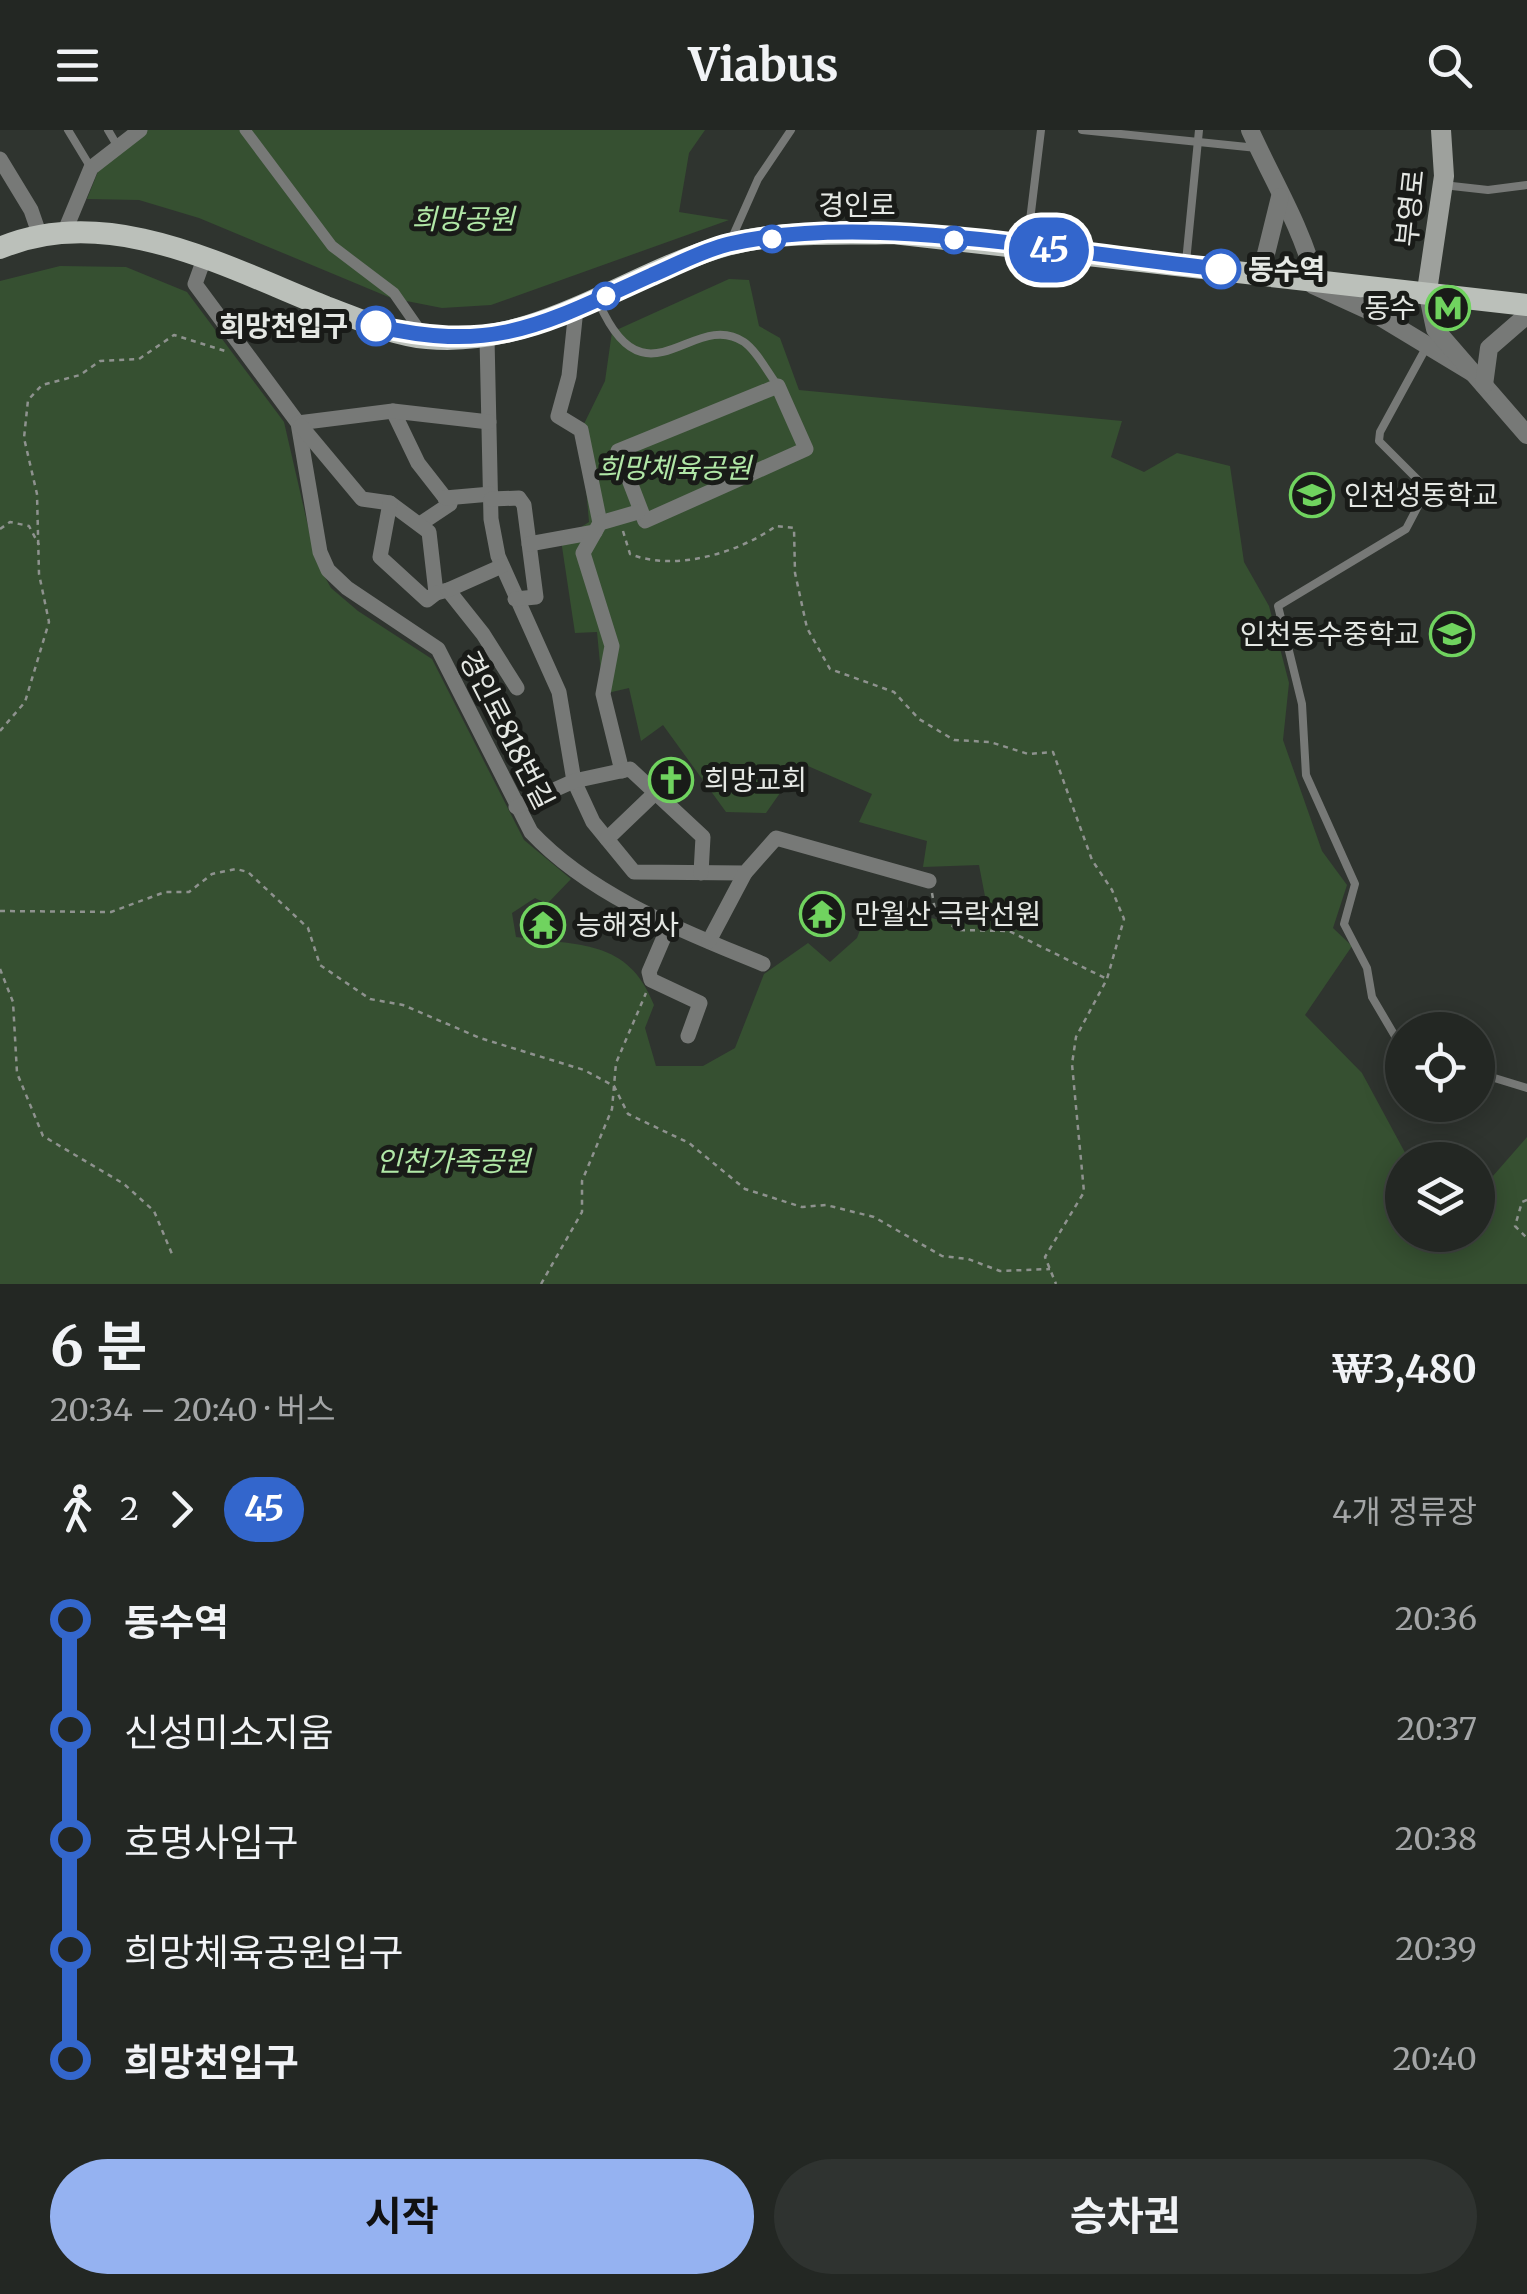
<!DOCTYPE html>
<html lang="ko">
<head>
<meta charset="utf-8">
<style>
	body { margin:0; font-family:Merriweather,"Noto Sans KR",serif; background:#2f3330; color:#f1f3f6; height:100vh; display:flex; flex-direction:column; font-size:38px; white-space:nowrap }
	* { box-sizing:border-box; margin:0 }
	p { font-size:32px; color:#a3a5a6 }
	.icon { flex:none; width:55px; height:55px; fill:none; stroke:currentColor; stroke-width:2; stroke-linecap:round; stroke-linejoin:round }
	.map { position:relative; height:1154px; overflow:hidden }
	.side { display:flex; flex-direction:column; background:#232723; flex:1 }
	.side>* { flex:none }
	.badge { padding:0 20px; border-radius:32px; font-size:35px; line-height:65px }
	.buttons { position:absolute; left:1385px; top:882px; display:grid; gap:20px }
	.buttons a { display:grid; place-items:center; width:110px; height:110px; border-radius:50%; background:#232723; box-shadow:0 5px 25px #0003,0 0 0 2px #404441; font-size:50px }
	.map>.badge { position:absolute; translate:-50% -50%; box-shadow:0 0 0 5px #fff }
	.legs { display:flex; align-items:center; gap:15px; height:110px; padding:0 50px; font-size:32px }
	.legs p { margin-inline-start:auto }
	.overview { display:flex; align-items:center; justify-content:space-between; height:170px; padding:0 50px }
	h1 { font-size:55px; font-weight:700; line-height:75px }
	.primary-button { display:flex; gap:20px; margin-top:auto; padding:20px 50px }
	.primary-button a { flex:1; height:115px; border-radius:60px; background:#95b2f1; color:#111; font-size:40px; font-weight:700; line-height:115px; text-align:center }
	.primary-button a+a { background:#2f3330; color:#f1f3f6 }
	ul { padding:0 50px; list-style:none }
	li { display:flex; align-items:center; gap:35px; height:110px; font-size:38px }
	li i { display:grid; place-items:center; width:15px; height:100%; margin:0 12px; background:currentColor }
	li i::after { content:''; width:25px; height:25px; margin:-12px; border:8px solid; border-radius:50%; background:#232723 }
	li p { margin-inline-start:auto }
	li:first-child i { background:linear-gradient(#0000 50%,currentColor 0) }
	li:last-child i { background:linear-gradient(currentColor 50%,#0000 0) }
	header { display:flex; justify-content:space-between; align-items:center; height:130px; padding:0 50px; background:#232723; font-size:45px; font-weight:700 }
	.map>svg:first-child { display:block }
</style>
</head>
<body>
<header><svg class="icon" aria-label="menu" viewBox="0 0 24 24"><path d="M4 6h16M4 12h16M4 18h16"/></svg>Viabus<svg class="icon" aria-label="search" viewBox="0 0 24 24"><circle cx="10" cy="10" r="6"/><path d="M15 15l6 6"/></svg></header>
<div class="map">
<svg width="1527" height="1154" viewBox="0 0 1527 1154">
	<rect width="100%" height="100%" fill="#2f342f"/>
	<g fill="#365031">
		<polygon points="147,0 705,0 689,23 679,82 729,90 491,175 442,178 391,168 199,88 139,70 87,69 99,39"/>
		<path d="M60,136L126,137L187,162L284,292L316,431L331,458L358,481L432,529L524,710L571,749L547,774L535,768L512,783L516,807C578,816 628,808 654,875L645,898L656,936H703L735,918L764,844L808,813L830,832L857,808L870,774L953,793L989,787L979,735L923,737L927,711L859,692L872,664L801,633L766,683L726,682L663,595L641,611L629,558L603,564L597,502L575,503L561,410L589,392L581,300L605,251L612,202L729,149L749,150L759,196L780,208L799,260L1122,291L1111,327L1144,342L1177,323L1230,336L1244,432L1269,476L1289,553L1283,610L1322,721L1347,755L1333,798L1352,816L1305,885L1362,943L1409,1030H1402V1105H1478V1063L1527,1007V1154H0V151Z"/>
	</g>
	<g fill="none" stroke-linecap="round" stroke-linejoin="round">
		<g stroke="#8e928e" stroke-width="2.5" stroke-dasharray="5 5" stroke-linecap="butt">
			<polyline points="0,399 10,392 29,396 39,415"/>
			<path d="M623,401L630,424C675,442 738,423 776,396L794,398L795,443L807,498L830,539L894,562L919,589L954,610L990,612L1028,624L1053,622L1092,730L1112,760L1124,789L1107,849L1076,907L1072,934L1084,1062L1045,1127L1056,1154"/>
			<polyline points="0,601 25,572 49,492 39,444 37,364 24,308 28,270 42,255 80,245 100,231 139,229 174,205 225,221"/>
			<polyline points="932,763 935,780 957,800 1009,801 1105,848"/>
			<polyline points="0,781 111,782 165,762 189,762 212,744 236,739 248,742 308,798 320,835 370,869 403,875 480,908 584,940 614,956 628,984 689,1013 745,1059 802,1077 826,1075 874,1087 942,1126 968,1129 1000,1141 1050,1139"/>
			<polyline points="0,839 13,872 17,943 43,1006 124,1054 154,1081 172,1124"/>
			<polyline points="1527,1070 1522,1072 1515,1096 1527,1108"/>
			<polyline points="541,1154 582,1082 582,1051 612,979 616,933 646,863"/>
		</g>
		<g stroke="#777977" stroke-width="8">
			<polyline points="68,0 91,38"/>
			<polyline points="108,0 118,17"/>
			<polyline points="1082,0 1257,18"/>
			<polyline points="1443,55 1488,60 1527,55"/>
			<polyline points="731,110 758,49 791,0"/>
			<polyline points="1027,115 1041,0"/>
			<polyline points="1186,132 1199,0"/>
			<path d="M599,173C646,280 693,178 744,212C757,221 768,243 778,256"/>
			<polyline points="1402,918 1372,867 1367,838 1344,794 1355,754 1306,645 1302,574 1278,476 1406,399 1427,359 1379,311 1380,302 1427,216"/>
			<polyline points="1478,943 1527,958"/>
		</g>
		<polyline stroke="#777977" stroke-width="11" points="245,0 332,116 394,163 424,206"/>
		<g stroke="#777977" stroke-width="15">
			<polyline points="0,29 31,80 40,106"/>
			<polyline points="64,103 91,38 140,0"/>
			<path d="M204,129L195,154L298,293L320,422L328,440L347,458L438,519L531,702C592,767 683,801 763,834"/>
			<polyline points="576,179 569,246 558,286 581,300 600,393"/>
			<polyline points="487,208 491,389 498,426 559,562 574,651 593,692 634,742 745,743 776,708 929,751"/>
			<polygon points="778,256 806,319 645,391 618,321"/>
			<polyline points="393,281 418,333 450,374 420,394"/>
			<polyline points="298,293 393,281 489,292"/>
			<polyline points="301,296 362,369 390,373 429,402 436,463 448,460 483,504 517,558"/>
			<polyline points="445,368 491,364"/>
			<polyline points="491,369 519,368 524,375 536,467 515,469"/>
			<polyline points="390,373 380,427 427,470 436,463"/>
			<polyline points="529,414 595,402"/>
			<polyline points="448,460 502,436"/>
			<polyline points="622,641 603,564 612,516 583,423 600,393 638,382"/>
			<polyline points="516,677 574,651 630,639 703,707 701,743"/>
			<polyline points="607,709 655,663"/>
			<polyline points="670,793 649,842 651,850 700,873 688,906"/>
			<polyline points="709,811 745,743"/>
		</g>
		<g stroke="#777977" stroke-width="18">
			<path d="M1250,0C1273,51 1301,96 1315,149"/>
			<polyline points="1261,144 1280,67"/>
			<polyline points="1313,155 1372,182 1473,243"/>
			<polyline points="1427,161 1435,199 1527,305"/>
			<polyline points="1484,255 1489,218 1527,185"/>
		</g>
		<polyline stroke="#9ea19d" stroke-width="20" points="1427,161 1444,46 1441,0"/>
		<path stroke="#bbc0ba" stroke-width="22" d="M0,118C108,72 226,137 326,177C359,189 392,205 427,208C540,218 624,144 727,115C779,100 840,105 893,103L1527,175"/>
	</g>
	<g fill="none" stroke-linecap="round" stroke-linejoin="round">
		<defs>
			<path id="line-1" d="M376,196C497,224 545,193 652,145C676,135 703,120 729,114C871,81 1075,125 1221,139"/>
		</defs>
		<use href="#line-1" stroke="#fff" stroke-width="22"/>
		<use href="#line-1" stroke="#36c" stroke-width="15"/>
	</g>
	<defs>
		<symbol id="metro-ring" viewBox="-11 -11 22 22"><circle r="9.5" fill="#191b18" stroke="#70d35f" stroke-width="1.5"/><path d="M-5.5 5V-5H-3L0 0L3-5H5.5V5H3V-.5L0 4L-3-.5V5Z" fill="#70d35f"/></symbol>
		<symbol id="school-ring" viewBox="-11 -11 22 22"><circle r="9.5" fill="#191b18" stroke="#70d35f" stroke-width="1.5"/><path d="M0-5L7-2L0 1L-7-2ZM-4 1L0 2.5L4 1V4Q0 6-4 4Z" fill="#70d35f"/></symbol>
		<symbol id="church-ring" viewBox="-11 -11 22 22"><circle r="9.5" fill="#191b18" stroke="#70d35f" stroke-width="1.5"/><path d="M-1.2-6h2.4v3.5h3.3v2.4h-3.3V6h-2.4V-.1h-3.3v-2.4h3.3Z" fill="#70d35f"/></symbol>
		<symbol id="temple-ring" viewBox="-11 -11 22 22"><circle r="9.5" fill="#191b18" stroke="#70d35f" stroke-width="1.5"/><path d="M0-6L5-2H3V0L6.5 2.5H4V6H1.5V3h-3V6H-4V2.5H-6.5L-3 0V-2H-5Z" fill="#70d35f"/></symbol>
	</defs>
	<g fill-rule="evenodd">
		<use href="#metro-ring" x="1423" y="153" width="50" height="50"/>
		<use href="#school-ring" x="1287" y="340" width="50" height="50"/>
		<use href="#school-ring" x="1427" y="479" width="50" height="50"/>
		<use href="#church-ring" x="646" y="625" width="50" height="50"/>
		<use href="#temple-ring" x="797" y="759" width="50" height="50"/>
		<use href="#temple-ring" x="518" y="770" width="50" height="50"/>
	</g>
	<g fill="#fff" stroke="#36c" stroke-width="5">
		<circle cx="772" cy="109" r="12"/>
		<circle cx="954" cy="110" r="12"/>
		<circle cx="1221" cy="139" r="18"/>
		<circle cx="606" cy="166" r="12"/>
		<circle cx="376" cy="196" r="18"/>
	</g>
	<g text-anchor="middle" stroke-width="10" stroke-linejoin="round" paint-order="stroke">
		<g font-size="28" fill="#e5e8e4" stroke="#191b18">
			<text x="857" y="85">경인로</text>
			<text transform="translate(1410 78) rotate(-84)" y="10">부영로</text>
			<text transform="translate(507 600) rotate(63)" y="10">경인로818번길</text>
		</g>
		<g font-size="28" font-style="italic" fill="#b1e8a7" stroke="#191b18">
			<text x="463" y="99">희망공원</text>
			<text x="674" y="348">희망체육공원</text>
			<text x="453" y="1041">인천가족공원</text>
		</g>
		<g font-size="28" font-weight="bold" fill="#e5e8e4" stroke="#191b18" text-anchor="start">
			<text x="1248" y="149">동수역</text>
			<text x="348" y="206" text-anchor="end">희망천입구</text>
		</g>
		<g font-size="28" fill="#e5e8e4" stroke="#191b18" text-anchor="start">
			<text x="1416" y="188" text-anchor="end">동수</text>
			<text x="1344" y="375">인천성동학교</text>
			<text x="1420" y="514" text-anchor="end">인천동수중학교</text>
			<text x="704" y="660">희망교회</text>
			<text x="854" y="794">만월산 극락선원</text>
			<text x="576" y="805">능해정사</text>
		</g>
	</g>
</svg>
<div class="buttons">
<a><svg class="icon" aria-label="locate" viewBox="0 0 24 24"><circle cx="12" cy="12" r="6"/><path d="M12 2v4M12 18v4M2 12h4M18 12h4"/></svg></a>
<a><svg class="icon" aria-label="layers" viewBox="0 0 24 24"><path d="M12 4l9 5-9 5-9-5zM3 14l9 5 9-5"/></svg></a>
</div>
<b class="badge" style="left:1049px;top:120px;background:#36c;color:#fff">45</b>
</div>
<section class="side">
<div class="overview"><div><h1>6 분</h1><p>20:34 – 20:40 · 버스</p></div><b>₩3,480</b></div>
<div class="legs"><svg class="icon" aria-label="walk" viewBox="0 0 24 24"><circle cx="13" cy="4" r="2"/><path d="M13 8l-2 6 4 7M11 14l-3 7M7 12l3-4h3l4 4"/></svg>2<svg class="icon" aria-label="forward" viewBox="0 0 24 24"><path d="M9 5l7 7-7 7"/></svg><b class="badge" style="background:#36c;color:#fff">45</b><p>4개 정류장</p></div>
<ul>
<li><i style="color:#36c"></i><b>동수역</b><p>20:36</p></li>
<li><i style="color:#36c"></i><span>신성미소지움</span><p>20:37</p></li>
<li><i style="color:#36c"></i><span>호명사입구</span><p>20:38</p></li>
<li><i style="color:#36c"></i><span>희망체육공원입구</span><p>20:39</p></li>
<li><i style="color:#36c"></i><b>희망천입구</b><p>20:40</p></li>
</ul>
<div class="primary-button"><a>시작</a><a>승차권</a></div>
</section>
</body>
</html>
